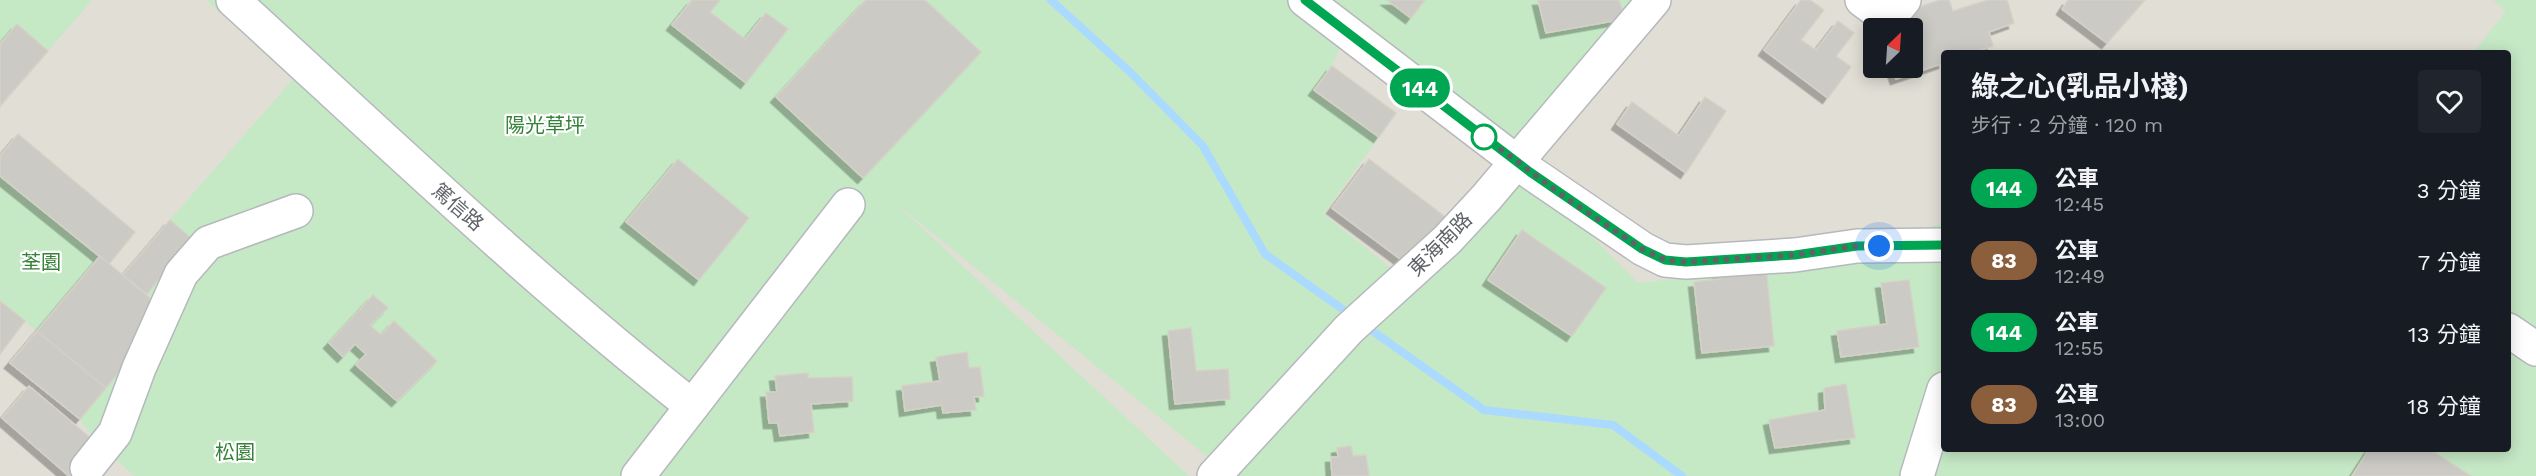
<!DOCTYPE html>
<html lang="zh-TW">
<head>
<meta charset="utf-8">
<style>
	body { margin:0; font-family:"Work Sans","Noto Sans TC",sans-serif; background:#20242c; color:#f1f3f6; height:100vh; display:flex; flex-direction:column; font-size:22px; white-space:nowrap }
	* { box-sizing:border-box; margin:0 }
	p { font-size:20px; color:#9ea1a6 }
	.icon { flex:none; width:33px; height:33px; fill:none; stroke:currentColor; stroke-width:2; stroke-linecap:round; stroke-linejoin:round }
	.map { position:relative; flex:1; overflow:hidden }
	.drawer { position:absolute; left:1941px; top:50px; width:570px; height:402px; display:flex; flex-direction:column; background:#171b24; border-radius:6px; box-shadow:0 3px 15px #0003 }
	.drawer>* { flex:none }
	.badge { padding:0 12px; border-radius:20px; font-size:21px; line-height:39px }
	.needle { width:39px; rotate:25deg }
	.tools { position:absolute; left:1863px; top:18px; display:grid; gap:12px }
	.tools a { display:grid; place-items:center; width:60px; height:60px; border-radius:6px; background:#171b24; box-shadow:0 3px 15px #0003; font-size:30px }
	.you { position:absolute; width:30px; height:30px; margin:-15px; border:4px solid #fff; border-radius:50%; background:#1a73e8; box-shadow:0 0 0 9px #1a73e833 }
	.map>.badge { position:absolute; translate:-50% -50%; box-shadow:0 0 0 3px #fff }
	.round { display:grid; place-items:center; flex:none; width:63px; height:63px; border-radius:6px; background:#20242c }
	.headline { display:flex; align-items:center; justify-content:space-between; height:102px; padding:0 30px }
	h1 { font-size:28px; font-weight:700; line-height:45px }
	ul { padding:0; list-style:none }
	li { display:flex; align-items:center; gap:18px; height:72px; padding:0 30px }
	li div { flex:1 }
	li b { display:block; font-size:22px }
	li em { font-style:normal }
	li .badge { min-width:66px; font-weight:700; text-align:center }
	.map>svg:first-child { display:block }
</style>
</head>
<body>
<div class="map">
<svg width="2536" height="476" viewBox="0 0 2536 476">
	<defs>
		<filter id="shadow"><feDropShadow dx="-5.5" dy="5.5" stdDeviation="0" flood-color="#0004"/></filter>
	</defs>
	<rect width="100%" height="100%" fill="#f1efe8"/>
	<path fill="#e1ded6" fill-rule="evenodd" d="M0,0H2536V476H0ZM1874,28H1912V68H1874ZM1944,52H2508V448H1944Z"/>
	<g fill="#c5e8c5" fill-rule="evenodd">
		<polygon points="0,0 10,0 6,6 11,0 92,0 48,51 17,24 0,44"/>
		<path d="M206,0H1387L1411,18L1425,0H1643L1518,162L1638,283L1777,268L1944,223V448H2508V52H2474L2506,11L2493,0H2536V476H1214L1213,461L893,201L1189,476H135L99,445L80,420L168,313L147,294L192,239L170,220L294,78ZM1348,29L1517,162L1404,279L1324,214L1379,137L1314,90L1332,66Z"/>
		<polygon points="0,176 100,256 37,331 0,301"/>
	</g>
	<g fill="none" stroke-linecap="round" stroke-linejoin="round">
		<g stroke="#aadaff" stroke-width="8">
			<polyline points="1051,0 1130,72 1203,146 1265,254 1352,316"/>
			<polyline points="1364,325 1484,410 1613,425 1682,476"/>
		</g>
	</g>
	<g fill="#cccac5" stroke="#d6d1c6" stroke-width="1.5" filter="url(#shadow)">
		<polygon points="692,0 720,0 710,12 745,39 766,13 788,29 746,83 672,25"/>
		<polygon points="866,0 925,0 981,52 863,178 776,97"/>
		<polygon points="1387,0 1425,0 1411,18"/>
		<polygon points="1538,0 1619,0 1625,19 1546,33"/>
		<polygon points="1801,0 1810,0 1824,10 1801,40 1816,50 1838,21 1854,33 1836,56 1851,67 1828,98 1764,50"/>
		<polygon points="1940,0 1949,0 1953,11 1988,0 2007,0 2014,23 1989,32 1993,46 1975,52 1944,52 1944,63 1896,79 1892,68 1912,68 1912,28 1904,28 1899,14"/>
		<polygon points="2068,0 2145,0 2107,43 2062,9"/>
		<polygon points="17,24 48,51 0,106 0,44"/>
		<polygon points="1332,66 1396,113 1379,137 1314,90"/>
		<polygon points="1705,97 1726,111 1686,173 1617,124 1632,102 1679,136"/>
		<polygon points="18,134 135,232 109,264 0,176 0,156"/>
		<polygon points="678,159 749,218 699,280 626,222"/>
		<polygon points="1369,159 1448,219 1411,267 1332,208"/>
		<polygon points="170,220 192,239 147,294 123,275"/>
		<polygon points="1522,230 1606,288 1572,336 1488,280"/>
		<polygon points="100,256 168,313 80,419 10,363"/>
		<polygon points="1766,267 1774,346 1702,353 1694,282 1720,279 1719,272"/>
		<polygon points="1909,280 1919,347 1841,357 1837,331 1887,324 1881,283"/>
		<polygon points="373,295 388,308 370,325 381,335 394,321 437,361 397,401 356,365 366,354 355,344 343,357 329,343"/>
		<polygon points="0,301 25,321 0,354"/>
		<polygon points="1191,328 1196,371 1228,369 1230,399 1175,404 1168,331"/>
		<polygon points="37,331 106,388 80,419 10,363"/>
		<polygon points="967,352 969,368 980,367 984,396 974,397 976,410 943,413 942,405 905,411 902,386 940,381 936,357"/>
		<polygon points="808,373 808,378 852,377 853,401 811,404 814,432 780,436 778,423 769,423 766,392 777,392 775,376"/>
		<polygon points="1846,384 1855,438 1775,448 1769,420 1825,410 1824,388"/>
		<polygon points="29,386 99,445 72,476 69,476 2,418"/>
		<polygon points="1351,446 1353,456 1366,455 1369,476 1332,476 1331,457 1338,457 1337,448"/>
		<polygon points="2370,448 2428,448 2471,476 2352,476"/>
	</g>
	<g fill="none" stroke-linecap="round" stroke-linejoin="round">
		<defs>
			<g id="minor">
				<path d="M233,0C384,138 531,279 692,406"/>
				<polyline points="1305,0 1530,172 1643,249 1665,260 1686,262 1795,255 1857,246 1944,245"/>
				<polyline points="1862,0 1888,19 1904,0"/>
				<polyline points="2508,330 2536,349"/>
				<polyline points="87,468 115,433 139,368 181,274 208,243 296,211"/>
				<polyline points="638,476 848,205"/>
				<polyline points="1214,476 1349,329 1447,240 1486,198 1654,0"/>
				<polyline points="1917,476 1944,389"/>
			</g>
		</defs>
		<use href="#minor" stroke="#b5b8bc" stroke-width="36"/>
		<use href="#minor" stroke="#fff" stroke-width="33"/>
	</g>
	<g fill="none" stroke-linecap="round" stroke-linejoin="round">
		<defs>
			<polyline id="line" points="1305,0 1530,172 1642,249 1665,260 1686,262 1795,255 1857,246 1944,245"/>
		</defs>
		<use href="#line" stroke="#fff" stroke-width="14"/>
		<use href="#line" stroke="#00a651" stroke-width="9"/>
		<polyline stroke="#5f6368" stroke-width="6" stroke-dasharray="0 10.8" points="1484,137 1566,198 1642,249 1665,260 1686,262 1795,255 1857,246 1879,246"/>
	</g>
	<circle fill="#fff" stroke="#00a651" stroke-width="3" cx="1484" cy="137" r="12"/>
	<g text-anchor="middle" stroke-width="4.5" stroke-linejoin="round" paint-order="stroke">
		<g font-size="20" fill="#348238" stroke="#fff">
			<text x="545" y="132">陽光草坪</text>
			<text x="41" y="269">荃園</text>
			<text x="235" y="459">松園</text>
		</g>
		<g font-size="20" fill="#5f6368" stroke="#fff">
			<text transform="translate(458 207) rotate(41)" y="7">篤信路</text>
			<text transform="translate(1440 244) rotate(-45)" y="7">東海南路</text>
		</g>
	</g>
</svg>
<div class="tools">
<a><svg class="needle" viewBox="-14 -14 28 28"><path d="M0-13l5 13h-10z" fill="#e53935"/><path d="M0 13l5-13h-10z" fill="#9ea1a6"/></svg></a>
</div>
<div class="you" style="left:1879px;top:246px"></div>
<b class="badge" style="left:1420px;top:88px;background:#00a651;color:#fff">144</b>
<section class="drawer">
<div class="headline"><div><h1>綠之心(乳品小棧)</h1><p>步行 · 2 分鐘 · 120 m</p></div><a class="round"><svg class="icon" aria-label="heart" viewBox="0 0 24 24"><path d="M12 20l-8-8c-3-5 5-10 8-4 3-6 11-1 8 4z"/></svg></a></div>
<ul>
<li><span class="badge" style="background:#00a651;color:#fff">144</span><div><b>公車</b><p>12:45</p></div><em>3 分鐘</em></li>
<li><span class="badge" style="background:#8b5e3c;color:#fff">83</span><div><b>公車</b><p>12:49</p></div><em>7 分鐘</em></li>
<li><span class="badge" style="background:#00a651;color:#fff">144</span><div><b>公車</b><p>12:55</p></div><em>13 分鐘</em></li>
<li><span class="badge" style="background:#8b5e3c;color:#fff">83</span><div><b>公車</b><p>13:00</p></div><em>18 分鐘</em></li>
</ul>
</section>
</div>
</body>
</html>
